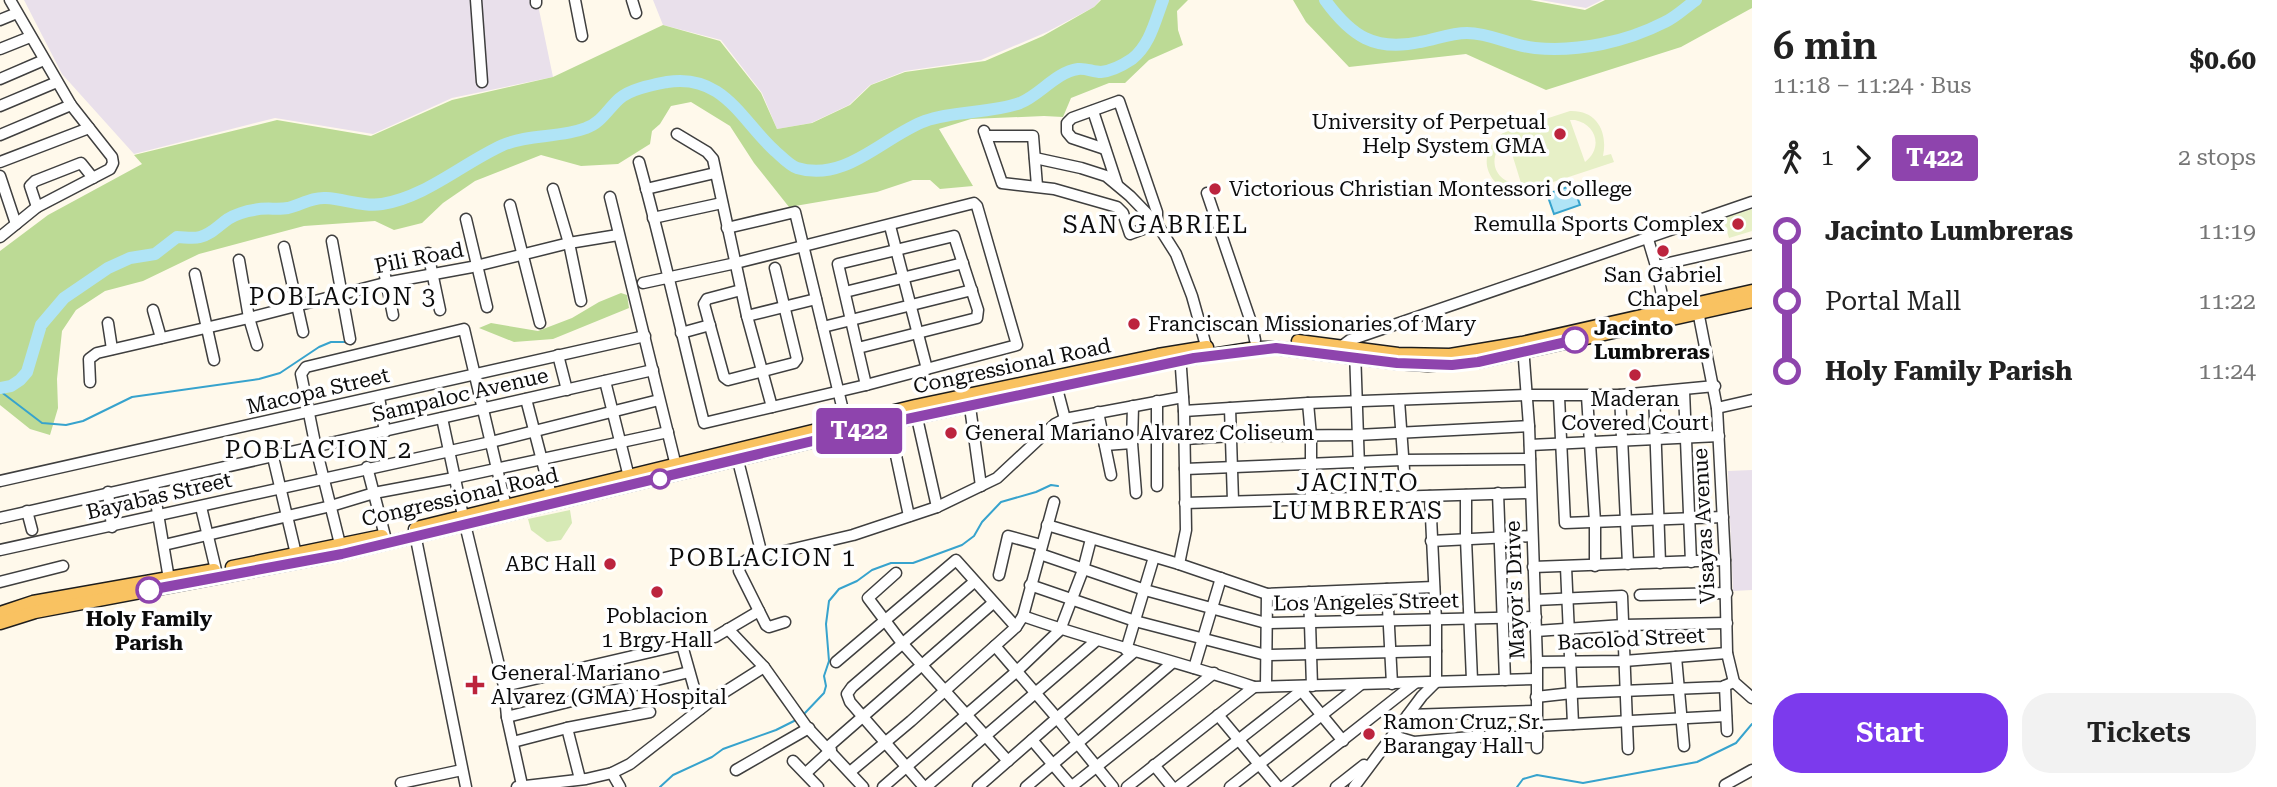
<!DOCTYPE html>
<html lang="en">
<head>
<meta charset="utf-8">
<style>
	body { margin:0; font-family:"Roboto Serif",serif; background:#f2f2f2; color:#222; height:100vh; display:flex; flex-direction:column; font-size:26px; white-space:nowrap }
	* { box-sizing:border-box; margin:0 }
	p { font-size:23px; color:#767676 }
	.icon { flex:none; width:38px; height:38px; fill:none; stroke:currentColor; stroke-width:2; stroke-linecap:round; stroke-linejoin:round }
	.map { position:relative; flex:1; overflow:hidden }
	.side { display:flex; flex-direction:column; background:#fff; width:525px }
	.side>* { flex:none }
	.badge { padding:0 14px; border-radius:5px; font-size:24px; line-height:46px }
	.map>.badge { position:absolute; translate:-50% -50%; box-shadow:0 0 0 4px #fff }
	.legs { display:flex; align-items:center; gap:10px; height:77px; padding:0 21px; font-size:23px }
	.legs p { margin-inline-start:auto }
	.head { display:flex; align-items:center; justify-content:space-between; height:119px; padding:0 21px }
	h1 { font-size:38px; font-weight:600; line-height:52px }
	.cta { display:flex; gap:14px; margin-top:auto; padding:14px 21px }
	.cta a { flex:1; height:80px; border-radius:28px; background:#7c3aed; color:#fff; font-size:28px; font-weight:600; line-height:80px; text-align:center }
	.cta a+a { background:#f2f2f2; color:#222 }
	ul { padding:0 21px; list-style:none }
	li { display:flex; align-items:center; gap:24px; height:70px; font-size:26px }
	li i { display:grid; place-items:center; width:10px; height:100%; margin:0 9px; background:currentColor }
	li i::after { content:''; width:18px; height:18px; margin:-9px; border:5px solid; border-radius:50%; background:#fff }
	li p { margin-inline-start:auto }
	li:first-child i { background:linear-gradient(#0000 50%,currentColor 0) }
	li:last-child i { background:linear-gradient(currentColor 50%,#0000 0) }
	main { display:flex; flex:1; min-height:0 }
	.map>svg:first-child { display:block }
</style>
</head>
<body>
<main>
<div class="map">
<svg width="1752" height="787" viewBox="0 0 1752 787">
	<rect width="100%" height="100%" fill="#fff9eb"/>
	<g fill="#e9e0eb">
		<polygon points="24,0 537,0 553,77 452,98 373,134 275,118 134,154 62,74"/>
		<polygon points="653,0 1100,0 1094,7 1047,32 981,60 905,71 870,85 849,105 811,123 777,129 762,93 721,40 663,25"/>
		<polygon points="1540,0 1602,0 1586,8"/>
		<polygon points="1752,470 1752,590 1733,591 1728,471"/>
	</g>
	<polygon fill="#d6e9b5" points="570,510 572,523 561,540 547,542 531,530 528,519"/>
	<g fill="#bcda95">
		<polygon points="1101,0 1188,0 1177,11 1178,30 1183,45 1149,60 1125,83 1109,83 1071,98 1063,117 1044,116 971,119 939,129 973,186 940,189 930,180 913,180 877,192 789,207 754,163 730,126 691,102 671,106 660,124 652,131 650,144 618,164 581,166 541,155 475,181 443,203 422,223 394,230 375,221 304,226 199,254 143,281 105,291 76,310 62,331 57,379 58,408 50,435 30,429 0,405 0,251 48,215 142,164 134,155 277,120 371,136 452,100 553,77 663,25 720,41 761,93 777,129 812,123 850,105 871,85 905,72 985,61 1043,36 1094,7"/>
		<polygon points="1293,0 1530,0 1585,10 1605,0 1752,0 1752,8 1681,47 1546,90 1466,54 1349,67 1306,22"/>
		<polygon points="621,293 627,295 629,308 553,339 514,342 479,328 491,323 538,331 572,318 599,302"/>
	</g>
	<g fill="#e7f0c7" fill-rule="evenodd">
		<path d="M1570,111C1597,110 1608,132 1603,156L1611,154L1614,162C1593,169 1572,176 1550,183C1541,186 1529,192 1519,192C1503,192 1490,181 1487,166C1485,152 1492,141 1503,133ZM1575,120C1597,125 1603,148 1585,162L1570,120ZM1507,141H1508L1521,183C1495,186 1484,155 1507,141Z"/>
		<polygon points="1752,209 1752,231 1729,238 1723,218"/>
	</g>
	<polygon fill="#b0e4f6" stroke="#37a3cd" stroke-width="2" points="1573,185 1580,205 1554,214 1547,194"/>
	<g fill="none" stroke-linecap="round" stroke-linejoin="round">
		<g stroke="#37a3cd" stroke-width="2">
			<polyline points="0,391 42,423 66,425 83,421 132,397 259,379 280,373 319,347 331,342 348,342"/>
			<polyline points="804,714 824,693 826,686 824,676 829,661 826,624 829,601 839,589 857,581 872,570 891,563 913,563 962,545 974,536 982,522 1001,502 1036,492 1051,485 1058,486"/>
			<polyline points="660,787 673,775 712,757 723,749 776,730 796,720"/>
			<polyline points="1517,787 1523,779 1537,775 1583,783 1697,762 1736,743 1752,724"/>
		</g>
		<g stroke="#b0e4f6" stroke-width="12">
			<path d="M1325,0C1351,36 1375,52 1420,42C1437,39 1450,33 1467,33C1491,33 1512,46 1535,48C1579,52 1626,42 1665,22C1676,17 1686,7 1696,0"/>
			<path d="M0,388L11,386L20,380L27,372L41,325L64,298L108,268L130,258L155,254L177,237C184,237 193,239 200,237C212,234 218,226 228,219C234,215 246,211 254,210C265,207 277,210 288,208C301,205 312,197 326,198C345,199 363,207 382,204C426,197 463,163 503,145C529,134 560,138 586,128C601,123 608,109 619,99C630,89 652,85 667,82C723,73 741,120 775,151C781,156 789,165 797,168C846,183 884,136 925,121C956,110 990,114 1020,103C1040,95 1056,72 1078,69C1086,68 1093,72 1101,72C1111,71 1123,65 1132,59C1150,45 1155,21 1163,0"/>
		</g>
		<defs>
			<g id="minor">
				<polyline points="476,0 482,82"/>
				<polyline points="536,0 536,3"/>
				<polyline points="575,0 582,36"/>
				<polyline points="632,0 636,13"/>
				<polyline points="0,20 17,13"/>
				<polyline points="0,49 30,37"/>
				<polyline points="0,79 44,60"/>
				<polyline points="0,106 57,82"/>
				<polyline points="1093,111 1117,184"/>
				<polyline points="984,131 1002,183 1054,189 1117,207 1123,213 1130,234 1157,224 1157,212 1119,101 1072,118 1067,123 1067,132 1072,138 1105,149"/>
				<polyline points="677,134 707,152 713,159 747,316 772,407"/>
				<polyline points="0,135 71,105"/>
				<polyline points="986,136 1033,136 1037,186"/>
				<polyline points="1035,158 1081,168 1106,176 1130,196 1157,224 1176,254 1192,296 1208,353"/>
				<polyline points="0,162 89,128"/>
				<path d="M639,162C663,249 682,336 704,423L866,385L1017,345L977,206L974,203L736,263L643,283"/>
				<polyline points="0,176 16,224"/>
				<polyline points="553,189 569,243 581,301"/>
				<polyline points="646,189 715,173"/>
				<polyline points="1207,193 1252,325 1255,340"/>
				<polyline points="610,197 677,470"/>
				<polyline points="510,205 540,323"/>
				<polyline points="37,207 30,186 35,181 81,163 93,178"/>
				<polyline points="653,218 722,203"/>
				<polyline points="466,219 487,307"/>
				<polyline points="890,226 927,369"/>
				<polyline points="727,228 795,212 848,431"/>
				<polyline points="1647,236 1656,266 1665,310"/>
				<polyline points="0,237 37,207 110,169 113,163 112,157 71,105 10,0"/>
				<polyline points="332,241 350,339"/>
				<polyline points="284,247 303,332"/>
				<polyline points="428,253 440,310"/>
				<polyline points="239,260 249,318 257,345"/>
				<polyline points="382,261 393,315"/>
				<polyline points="1656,266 1752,244"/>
				<polyline points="195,274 214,360"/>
				<polyline points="741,290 707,299 704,304 724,377 728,380 794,363 797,359 775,268"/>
				<polyline points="845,292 963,263"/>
				<polyline points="1697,306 1717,408 1725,560 1727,653 1734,682 1752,698"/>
				<polyline points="153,310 161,338"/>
				<polyline points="747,316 816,299"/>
				<polyline points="108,323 112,349"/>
				<polyline points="823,327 972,290"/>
				<polyline points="681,333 710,325"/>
				<polyline points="1342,346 1350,340 1752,202"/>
				<polyline points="1523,346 1529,426 1537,662 1537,748"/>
				<polyline points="858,348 977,318 978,310 954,236 838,264 866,385"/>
				<polyline points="1355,350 1360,497"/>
				<polyline points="558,355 567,390"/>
				<polyline points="605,381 629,477"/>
				<polyline points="1055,381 1065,419"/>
				<polyline points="90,382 89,359 97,353 253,317 385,283 472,267 569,243 618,235"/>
				<polyline points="1684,391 1691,562"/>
				<polyline points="1654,392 1660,563"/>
				<polyline points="1620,395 1628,564"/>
				<polyline points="1587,396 1595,522 1595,566"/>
				<polyline points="379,397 385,432"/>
				<polyline points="1559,397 1565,523 1723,517"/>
				<polyline points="526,399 551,495"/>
				<polyline points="1399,400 1406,497"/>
				<polyline points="1157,401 1157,486"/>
				<polyline points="1308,403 1311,436 1311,499"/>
				<polyline points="1133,406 1132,443 1136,493"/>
				<polyline points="970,407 981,486"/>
				<polyline points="1230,408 1233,501"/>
				<polyline points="1717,408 1752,400"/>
				<polyline points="915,409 937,507"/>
				<polyline points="1184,411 1308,403 1528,395 1620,395 1715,386"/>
				<polyline points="1098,412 1111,475"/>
				<polyline points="442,418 463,516 504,686 507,717 522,785"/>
				<polyline points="889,423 909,516"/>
				<polyline points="1185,439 1232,436 1357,435 1529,426"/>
				<polyline points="1105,445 1132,443"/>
				<polyline points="1530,445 1719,436"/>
				<polyline points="736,453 762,555"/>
				<polyline points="273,457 296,554"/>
				<polyline points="367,467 385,536"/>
				<polyline points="1185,469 1402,460 1530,459"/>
				<polyline points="0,481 645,336"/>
				<polyline points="153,484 170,585"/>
				<polyline points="108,492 112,527"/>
				<polyline points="1498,493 1505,680"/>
				<polyline points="1466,495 1466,539 1472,680"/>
				<polyline points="1430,496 1436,621 1436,682"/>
				<polyline points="1185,503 1530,493"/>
				<polyline points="201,507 216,570"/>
				<polyline points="27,511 32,530"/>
				<polyline points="0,518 653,370"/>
				<polyline points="1047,525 1179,564 1267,594 1434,587"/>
				<polyline points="414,529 466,787"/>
				<polyline points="1431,541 1532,536"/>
				<polyline points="164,545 331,506 374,493 454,478 668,432"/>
				<polyline points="0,550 491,442 659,400"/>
				<polyline points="342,552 316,448 301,374 306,367 464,329 507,511"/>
				<polyline points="1040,554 1145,590 1266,623 1536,617"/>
				<polyline points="1179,564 1186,530 1184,411 1180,354"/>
				<polyline points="1533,567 1725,560"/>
				<polyline points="1566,567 1573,724"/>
				<polyline points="896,573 868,598 902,643 1008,761"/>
				<polyline points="999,575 1008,536 1041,545"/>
				<polyline points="0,582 63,566"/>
				<polyline points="1030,585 1135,621 1266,655 1436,651"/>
				<polyline points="1387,589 1392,684"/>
				<polyline points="1309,592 1312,686"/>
				<polyline points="1640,595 1727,593"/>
				<polyline points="1535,600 1622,596 1628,749"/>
				<path d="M1023,616C1099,643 1178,661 1254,687L1536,679"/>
				<polyline points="785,622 769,627 766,625 739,571 741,564 747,560 853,535 937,507 997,478 1055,424 1065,419 1183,397"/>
				<polyline points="728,629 764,667 806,726 863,787"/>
				<polyline points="1536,631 1623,625 1727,623"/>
				<polyline points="682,645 700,709"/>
				<polyline points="1126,650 1154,557"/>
				<polyline points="1676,657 1684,746"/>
				<polyline points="836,662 956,560 1016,627"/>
				<polyline points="1537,662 1624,661 1727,653"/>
				<polyline points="1194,668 1221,578"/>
				<polyline points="504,686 715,637 759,611"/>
				<polyline points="1266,686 1267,594"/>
				<polyline points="1725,686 1727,731"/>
				<polyline points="1301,690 1343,741"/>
				<polyline points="1536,697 1572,693 1722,687 1734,682"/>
				<polyline points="1218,715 1278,787"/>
				<polyline points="1408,715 1536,711"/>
				<polyline points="507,717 689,672"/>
				<polyline points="1536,726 1726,716"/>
				<polyline points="567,728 580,779"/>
				<polyline points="1394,736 1414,742 1471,737 1537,737"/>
				<polyline points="1032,740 1072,787"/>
				<polyline points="513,742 567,728 650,712"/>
				<polyline points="828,747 993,603"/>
				<polyline points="793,761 818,787"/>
				<polyline points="1154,765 1172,787"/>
				<polyline points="736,770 809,728"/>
				<polyline points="850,772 911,721 1016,627 1023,616 1054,502"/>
				<polyline points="612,773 620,787"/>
				<polyline points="806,773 831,750"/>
				<polyline points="401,783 462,770"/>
				<polyline points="1725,785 1752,770"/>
				<polyline points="517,787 586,779 612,773 630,764 712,700 764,667"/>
				<polyline points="883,787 1017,671 1060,630 1083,570 1091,539"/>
				<polyline points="924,787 850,702 847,694 852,687 974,582"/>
				<polyline points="926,787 1097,640"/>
				<polyline points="978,787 1057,718 995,646"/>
				<polyline points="1026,787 1172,663"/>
				<polyline points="1071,787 1214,673"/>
				<polyline points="1113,787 1057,718 1135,651"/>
				<polyline points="1127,787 1254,687"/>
				<polyline points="1178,787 1306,687"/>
				<polyline points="1230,787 1360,685"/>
				<polyline points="1283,787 1415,683"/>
				<polyline points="1336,787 1364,765"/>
				<polyline points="1354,787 1422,696 1436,682"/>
			</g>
			<g id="major">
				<polyline points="1298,341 1398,354 1450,355 1522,343 1752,291"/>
				<polyline points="416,528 915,406 1158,355 1207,347"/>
				<polyline points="232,567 382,536"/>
				<polyline points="0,613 33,602 214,570"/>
				<polyline points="0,623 35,612 342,554 889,423 1181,360 1256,348 1276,348 1397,363 1428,365 1478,362 1752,301"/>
			</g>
		</defs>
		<use href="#minor" stroke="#3f3f3f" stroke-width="13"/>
		<use href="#major" stroke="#1d1d1d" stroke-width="15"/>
		<use href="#minor" stroke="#fff" stroke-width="10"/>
		<use href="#major" stroke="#f9c261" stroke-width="12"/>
	</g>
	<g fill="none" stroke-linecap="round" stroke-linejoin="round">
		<defs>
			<polyline id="line-1" points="149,590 342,554 888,423 1194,358 1276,348 1397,363 1452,365 1478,362 1575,340"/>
		</defs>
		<use href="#line-1" stroke="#fff" stroke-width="16"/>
		<use href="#line-1" stroke="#8e44ad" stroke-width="10"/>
	</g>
	<g fill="#bc243e" stroke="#fff" stroke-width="2.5">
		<circle cx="1560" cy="134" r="7"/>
		<circle cx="1215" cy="189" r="7"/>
		<circle cx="1738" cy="224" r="7"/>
		<circle cx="1663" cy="251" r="7"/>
		<circle cx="1134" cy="324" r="7"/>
		<circle cx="1635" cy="375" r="7"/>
		<circle cx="951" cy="433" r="7"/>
		<circle cx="610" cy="564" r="7"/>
		<circle cx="657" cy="592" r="7"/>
		<path d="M471.5 674.5h7v7h7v7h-7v7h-7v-7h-7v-7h7z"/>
		<circle cx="1369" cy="734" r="7"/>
	</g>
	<g fill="#fff" stroke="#8e44ad" stroke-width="3.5">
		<circle cx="1575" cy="340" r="12"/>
		<circle cx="660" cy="479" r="9"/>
		<circle cx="149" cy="590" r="12"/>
	</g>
	<g text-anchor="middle" stroke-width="7" stroke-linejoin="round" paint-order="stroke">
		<g font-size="21" fill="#0c0c0c" stroke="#fff" text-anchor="start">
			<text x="1546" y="129" text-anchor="end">University of Perpetual<tspan x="1546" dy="24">Help System GMA</tspan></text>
			<text x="1229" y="196">Victorious Christian Montessori College</text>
			<text x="1724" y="231" text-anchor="end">Remulla Sports Complex</text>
			<text x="1663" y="282" text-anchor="middle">San Gabriel<tspan x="1663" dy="24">Chapel</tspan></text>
			<text x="1148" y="331">Franciscan Missionaries of Mary</text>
			<text x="1635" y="406" text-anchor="middle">Maderan<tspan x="1635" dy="24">Covered Court</tspan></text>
			<text x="965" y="440">General Mariano Alvarez Coliseum</text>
			<text x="596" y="571" text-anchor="end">ABC Hall</text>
			<text x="657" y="623" text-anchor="middle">Poblacion<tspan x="657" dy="24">1 Brgy Hall</tspan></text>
			<text x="491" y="680">General Mariano<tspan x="491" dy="24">Alvarez (GMA) Hospital</tspan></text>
			<text x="1383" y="729">Ramon Cruz, Sr.<tspan x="1383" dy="24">Barangay Hall</tspan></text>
		</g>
		<g font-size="21" fill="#0c0c0c" stroke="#fff">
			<text transform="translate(419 258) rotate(-11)" y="7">Pili Road</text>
			<text transform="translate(1012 366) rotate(-12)" y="7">Congressional Road</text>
			<text transform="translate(318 391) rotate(-13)" y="7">Macopa Street</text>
			<text transform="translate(460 395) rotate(-13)" y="7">Sampaloc Avenue</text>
			<text transform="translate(159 496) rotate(-13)" y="7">Bayabas Street</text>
			<text transform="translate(460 497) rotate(-13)" y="7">Congressional Road</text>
			<text transform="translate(1704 526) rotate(-93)" y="7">Visayas Avenue</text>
			<text transform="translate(1515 590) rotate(-92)" y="7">Mayor's Drive</text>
			<text transform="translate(1366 602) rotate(-1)" y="7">Los Angeles Street</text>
			<text transform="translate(1631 639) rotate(-3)" y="7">Bacolod Street</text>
		</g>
		<g font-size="21" font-weight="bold" fill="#0c0c0c" stroke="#fff" text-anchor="start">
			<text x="1594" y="335">Jacinto<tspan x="1594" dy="24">Lumbreras</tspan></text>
			<text x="149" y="626" text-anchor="middle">Holy Family<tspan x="149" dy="24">Parish</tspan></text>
		</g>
		<g font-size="24" letter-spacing="2" fill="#0c0c0c" stroke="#fff">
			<text x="1156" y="233">SAN GABRIEL</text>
			<text x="343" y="305">POBLACION 3</text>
			<text x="319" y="458">POBLACION 2</text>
			<text x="1358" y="491">JACINTO<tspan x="1358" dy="28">LUMBRERAS</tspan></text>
			<text x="763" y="566">POBLACION 1</text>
		</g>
	</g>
</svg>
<b class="badge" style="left:859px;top:431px;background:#8e44ad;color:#fff">T422</b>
</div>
<section class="side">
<div class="head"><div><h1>6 min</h1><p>11:18 – 11:24 · Bus</p></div><b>$0.60</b></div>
<div class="legs"><svg class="icon" aria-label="walk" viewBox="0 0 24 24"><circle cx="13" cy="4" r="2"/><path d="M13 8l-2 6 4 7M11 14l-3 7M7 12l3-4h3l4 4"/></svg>1<svg class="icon" aria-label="forward" viewBox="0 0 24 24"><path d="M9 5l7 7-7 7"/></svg><b class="badge" style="background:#8e44ad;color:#fff">T422</b><p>2 stops</p></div>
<ul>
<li><i style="color:#8e44ad"></i><b>Jacinto Lumbreras</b><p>11:19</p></li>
<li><i style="color:#8e44ad"></i><span>Portal Mall</span><p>11:22</p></li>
<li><i style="color:#8e44ad"></i><b>Holy Family Parish</b><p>11:24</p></li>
</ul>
<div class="cta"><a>Start</a><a>Tickets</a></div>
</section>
</main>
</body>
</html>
